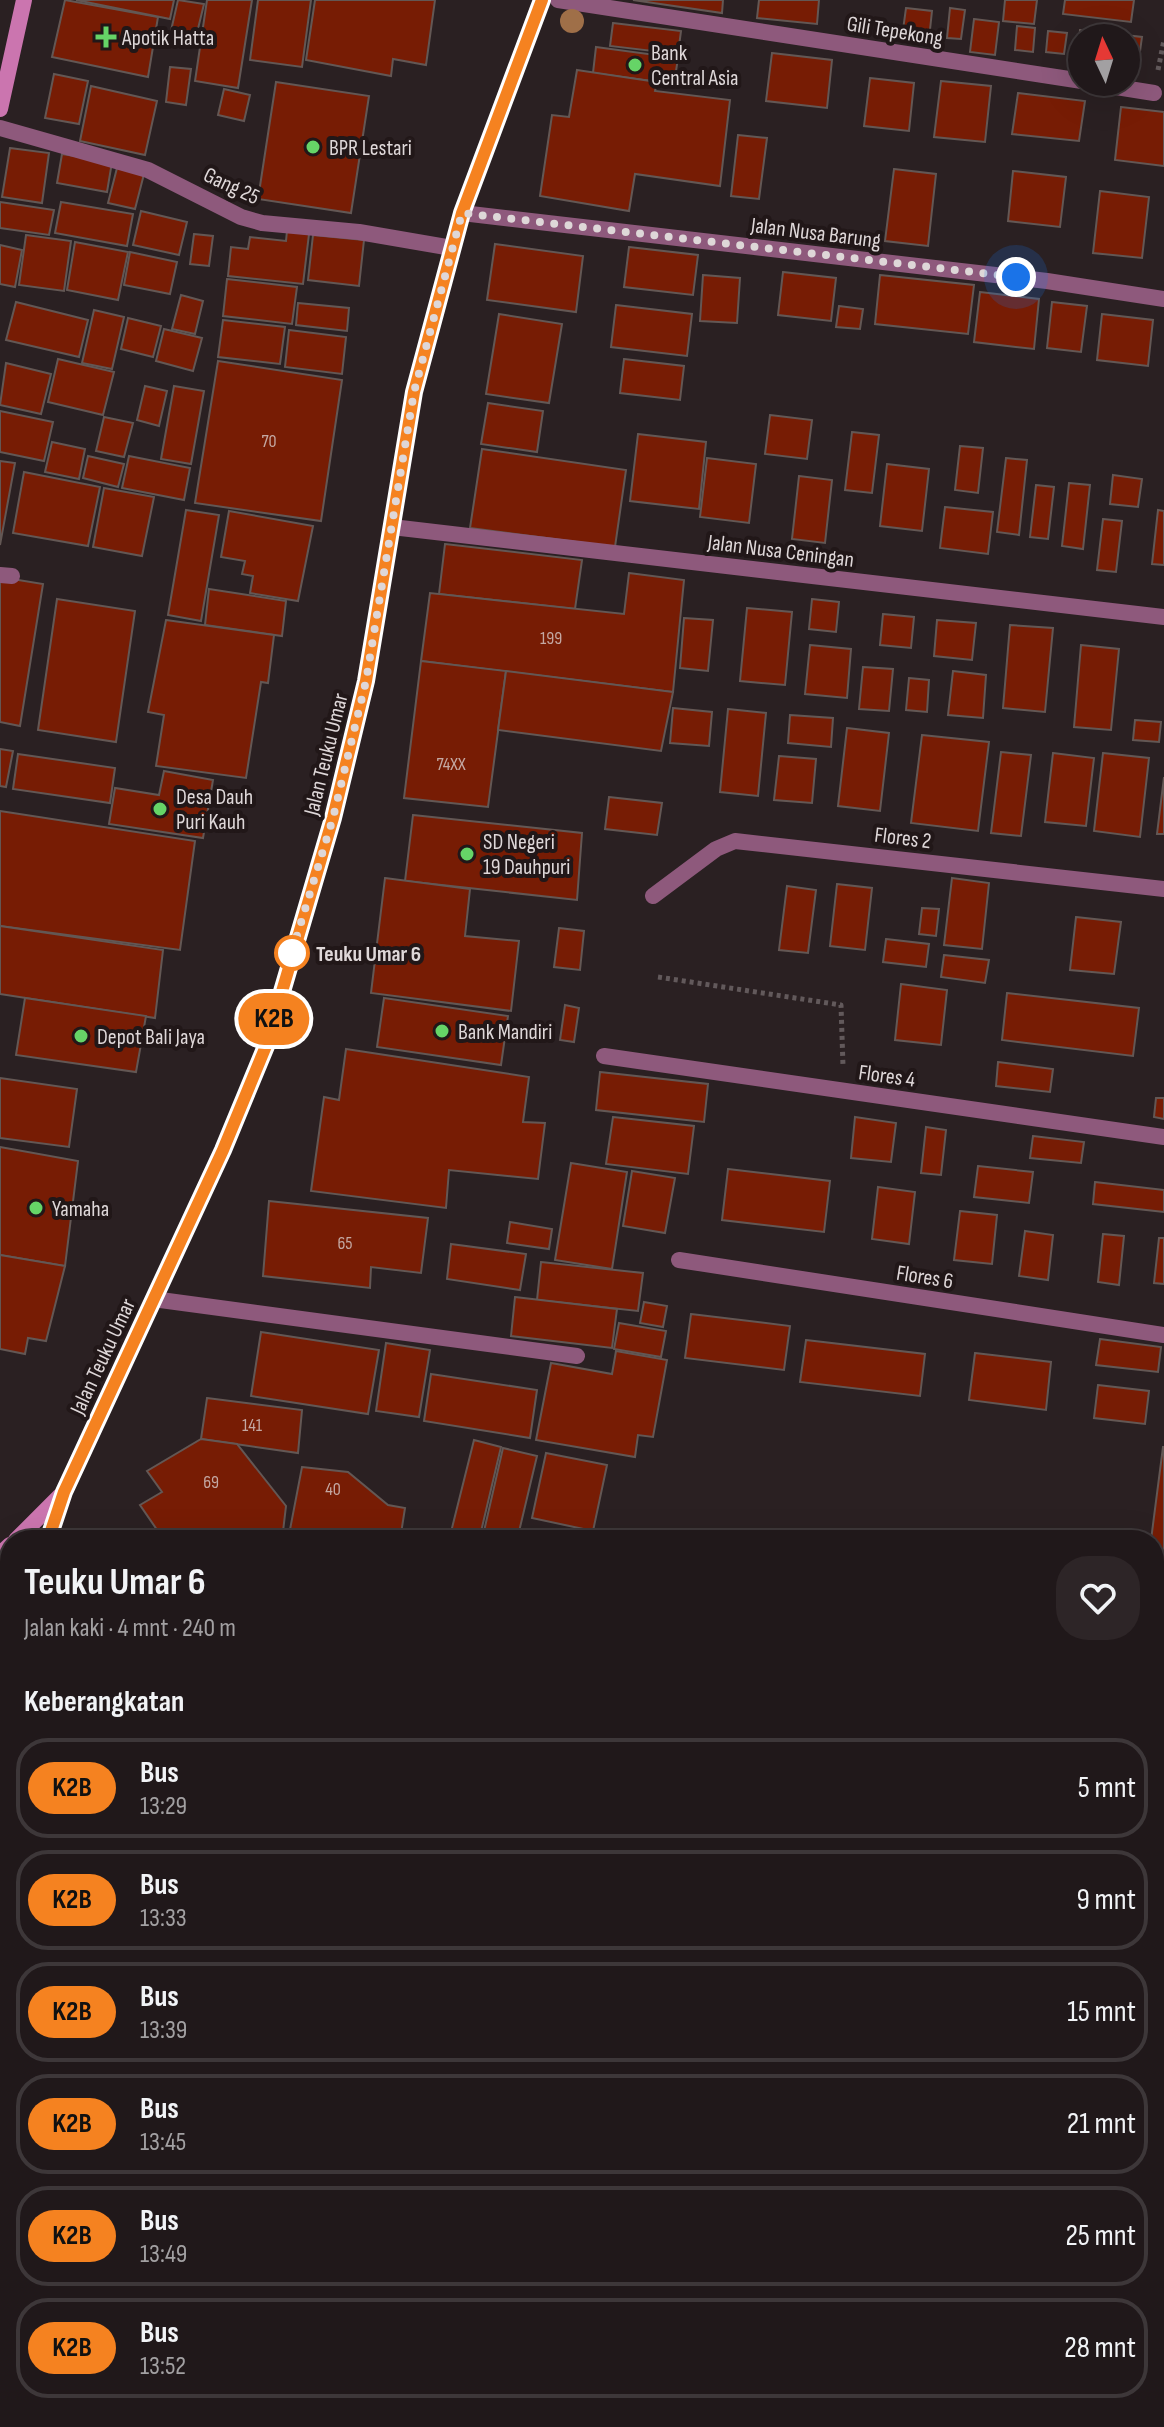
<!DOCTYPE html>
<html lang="id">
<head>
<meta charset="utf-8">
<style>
	body { margin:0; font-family:"Sofia Sans Condensed",sans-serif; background:#2d2527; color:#f1f3f6; height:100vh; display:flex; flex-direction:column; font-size:30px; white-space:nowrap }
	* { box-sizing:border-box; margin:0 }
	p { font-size:26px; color:#a2a0a2 }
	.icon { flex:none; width:44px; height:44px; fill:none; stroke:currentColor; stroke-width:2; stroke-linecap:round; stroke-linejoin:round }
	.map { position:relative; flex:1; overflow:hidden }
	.sheet { position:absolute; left:0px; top:1530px; width:1164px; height:898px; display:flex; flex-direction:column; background:#20181a; border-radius:32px 32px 0 0; box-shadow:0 8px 32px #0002,0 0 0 2px #3d3739 }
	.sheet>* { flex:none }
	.badge { padding:0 16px; border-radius:26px; font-size:28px; line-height:52px }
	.needle { width:52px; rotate:356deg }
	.tools { position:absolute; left:1068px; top:24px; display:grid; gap:16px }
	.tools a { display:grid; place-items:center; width:72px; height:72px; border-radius:50%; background:#20181a; box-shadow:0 8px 32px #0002,0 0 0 2px #3d3739; font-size:40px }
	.you { position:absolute; width:40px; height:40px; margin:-20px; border:6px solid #fff; border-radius:50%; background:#1a73e8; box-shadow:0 0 0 12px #1a73e833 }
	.map>.badge { position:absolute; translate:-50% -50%; box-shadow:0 0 0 4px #fff }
	h2 { padding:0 24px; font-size:30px; line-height:72px }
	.round { display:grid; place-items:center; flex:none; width:84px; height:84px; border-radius:32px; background:#2d2527 }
	.headline { display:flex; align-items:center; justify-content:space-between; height:136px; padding:0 24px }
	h1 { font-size:38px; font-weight:700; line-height:60px }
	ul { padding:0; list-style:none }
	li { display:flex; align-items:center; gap:24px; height:100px; margin:0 16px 12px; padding:0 8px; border:4px solid #3d3739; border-radius:32px }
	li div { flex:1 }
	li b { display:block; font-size:30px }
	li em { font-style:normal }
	li .badge { min-width:88px; font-weight:700; text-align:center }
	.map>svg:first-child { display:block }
</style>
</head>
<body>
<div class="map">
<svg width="1164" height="2427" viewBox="0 0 1164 2427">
	<rect width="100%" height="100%" fill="#2a2022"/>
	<g fill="#771c04" stroke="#635754" stroke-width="2">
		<polygon points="65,0 158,17 148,77 52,57"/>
		<polygon points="76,0 174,0 170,19"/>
		<polygon points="178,0 204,4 195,41 170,35"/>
		<polygon points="207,0 252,0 238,88 195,81"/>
		<polygon points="258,0 311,0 302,67 250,60"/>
		<polygon points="315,0 435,0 426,65 393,59 391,76 306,60"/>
		<polygon points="633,0 723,0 722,13"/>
		<polygon points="759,0 819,0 817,24 757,18"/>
		<polygon points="1005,0 1037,0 1034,24 1003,21"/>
		<polygon points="1065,0 1134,0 1131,22 1063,14"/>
		<polygon points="906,8 932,11 929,39 902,37"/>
		<polygon points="950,8 965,10 961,39 947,38"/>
		<polygon points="974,19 999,22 995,55 970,52"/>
		<polygon points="613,23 681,31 678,54 610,46"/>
		<polygon points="1017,26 1035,28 1033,52 1015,50"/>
		<polygon points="1080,30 1142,37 1137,73 1126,72 1126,38 1082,38 1082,67 1076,66"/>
		<polygon points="1048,31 1067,33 1064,54 1046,52"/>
		<polygon points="596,47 678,58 674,84 593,73"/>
		<polygon points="772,53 832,60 827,108 766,101"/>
		<polygon points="170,67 191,69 186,105 166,102"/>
		<polygon points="577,70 657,82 655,91 730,100 720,186 635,174 629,211 540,196 552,115 569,117"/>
		<polygon points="54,74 88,81 79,124 45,118"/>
		<polygon points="870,78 914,83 909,131 864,126"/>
		<polygon points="941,81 991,86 985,142 934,137"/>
		<polygon points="276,82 369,96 351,213 258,199"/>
		<polygon points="91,86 157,101 145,155 80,141"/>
		<polygon points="224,89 250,95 244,121 218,115"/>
		<polygon points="1018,93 1085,101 1079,141 1012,134"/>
		<polygon points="1121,107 1164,112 1164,166 1115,160"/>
		<polygon points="738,135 767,138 759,199 731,196"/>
		<polygon points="10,148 49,153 42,203 2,197"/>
		<polygon points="62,154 112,162 107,192 57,183"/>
		<polygon points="117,168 144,174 135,209 108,203"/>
		<polygon points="894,169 936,174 928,246 885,241"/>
		<polygon points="1013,171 1066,177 1060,227 1008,221"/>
		<polygon points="1100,191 1149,197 1142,258 1093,253"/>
		<polygon points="0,202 54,210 49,235 0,228"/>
		<polygon points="61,202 133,214 127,246 55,233"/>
		<polygon points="141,211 187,222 179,255 133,245"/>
		<polygon points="287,231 309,234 303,284 228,276 231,247 248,249 250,237 286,241"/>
		<polygon points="194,234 213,236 209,266 190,264"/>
		<polygon points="26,235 71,241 64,291 19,285"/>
		<polygon points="313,235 364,240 359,286 308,280"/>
		<polygon points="75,242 128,252 118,300 67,290"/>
		<polygon points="495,244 583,256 576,312 487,300"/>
		<polygon points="0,245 22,250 15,287 0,284"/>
		<polygon points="629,247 698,255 693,295 624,287"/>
		<polygon points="130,252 177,262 170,294 124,285"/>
		<polygon points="783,272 836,278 831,321 778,315"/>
		<polygon points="703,275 740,278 737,323 700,321"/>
		<polygon points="880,275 974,285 968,334 875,324"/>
		<polygon points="227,279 297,287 292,324 223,316"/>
		<polygon points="980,292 1039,299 1034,349 974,342"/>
		<polygon points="181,295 203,301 195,334 172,329"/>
		<polygon points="16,302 88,320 79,357 6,340"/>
		<polygon points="1052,302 1087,306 1081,352 1047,348"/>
		<polygon points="298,303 349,308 347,331 296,325"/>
		<polygon points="616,305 692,314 687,356 611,347"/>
		<polygon points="839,306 863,309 860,329 836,327"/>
		<polygon points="94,310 124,317 112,369 82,363"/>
		<polygon points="499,314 562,324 549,403 486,394"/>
		<polygon points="1102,314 1153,320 1148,366 1097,360"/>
		<polygon points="128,318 161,326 153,357 121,349"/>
		<polygon points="223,320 285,327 280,364 218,357"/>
		<polygon points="164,329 202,338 193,371 156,361"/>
		<polygon points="289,330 346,337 342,374 285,367"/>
		<polygon points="58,359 114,372 103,415 48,402"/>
		<polygon points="624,359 684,366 680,400 620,393"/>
		<polygon points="218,361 342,380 321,521 195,503"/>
		<polygon points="6,363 51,374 41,414 0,405"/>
		<polygon points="145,386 167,391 159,426 137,420"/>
		<polygon points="174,386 204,391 191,464 161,459"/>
		<polygon points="488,403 543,411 537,452 481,444"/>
		<polygon points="0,411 53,422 44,461 0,452"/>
		<polygon points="770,415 812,420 807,459 765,454"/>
		<polygon points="104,417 133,423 124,457 96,451"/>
		<polygon points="852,432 879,435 872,493 845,490"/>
		<polygon points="638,434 706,442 699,509 630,501"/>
		<polygon points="52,442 85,449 79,479 45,472"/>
		<polygon points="960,446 983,448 978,493 955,490"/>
		<polygon points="482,449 626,470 615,547 470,528"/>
		<polygon points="88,456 124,464 118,487 83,478"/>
		<polygon points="129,456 190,468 184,500 122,488"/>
		<polygon points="707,458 756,464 749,523 700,517"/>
		<polygon points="1006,458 1027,460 1019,535 997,532"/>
		<polygon points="0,461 15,463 0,545"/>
		<polygon points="887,464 929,469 922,531 880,526"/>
		<polygon points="24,472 100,487 88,546 13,533"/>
		<polygon points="1113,475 1142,479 1138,507 1110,504"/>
		<polygon points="799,476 832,480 825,543 792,539"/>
		<polygon points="1069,483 1090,485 1083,549 1062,546"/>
		<polygon points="1036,485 1054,487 1048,539 1030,537"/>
		<polygon points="104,488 154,497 142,556 93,547"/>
		<polygon points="945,507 993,512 988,554 940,548"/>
		<polygon points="186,510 219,515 201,621 168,615"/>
		<polygon points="1158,510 1164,511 1164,565 1152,564"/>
		<polygon points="229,511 313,526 298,601 250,593 253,576 242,574 245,561 221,557"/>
		<polygon points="1103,519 1122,521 1116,572 1097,570"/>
		<polygon points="445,544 582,560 575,609 439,594"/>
		<polygon points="629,573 684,580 673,692 421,661 430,593 624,614"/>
		<polygon points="0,577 43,584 20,726 0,722"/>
		<polygon points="209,589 286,601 282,636 205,625"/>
		<polygon points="57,599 135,611 116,742 38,730"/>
		<polygon points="812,599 839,602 836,632 809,629"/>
		<polygon points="747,608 792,612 785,685 740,681"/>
		<polygon points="883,614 914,617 911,648 880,645"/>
		<polygon points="684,618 713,620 708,671 680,668"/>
		<polygon points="166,620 274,635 268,683 261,682 246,778 156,766 164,715 148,712"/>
		<polygon points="937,620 976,623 972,660 934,656"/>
		<polygon points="1010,625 1053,628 1045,712 1003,708"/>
		<polygon points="810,645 851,649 847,698 805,694"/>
		<polygon points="1081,645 1119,649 1111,730 1074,727"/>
		<polygon points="421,661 506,671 488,807 404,798"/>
		<polygon points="863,667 893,669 889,711 859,709"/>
		<polygon points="506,671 673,692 661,751 498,730"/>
		<polygon points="953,671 986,675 983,718 948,715"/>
		<polygon points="909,678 929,680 927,712 906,710"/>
		<polygon points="673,708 712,712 709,746 670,743"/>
		<polygon points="728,709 766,713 758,796 720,792"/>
		<polygon points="790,715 833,718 831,747 788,743"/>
		<polygon points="1135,720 1161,722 1159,742 1133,740"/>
		<polygon points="847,728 889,733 880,811 838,806"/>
		<polygon points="922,735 989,742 978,831 911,823"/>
		<polygon points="0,749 13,751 6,787 0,786"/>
		<polygon points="1001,752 1031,755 1021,836 991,833"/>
		<polygon points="1053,753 1094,758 1086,826 1045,822"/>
		<polygon points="1103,753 1149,758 1140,837 1094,831"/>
		<polygon points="18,754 115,768 110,803 13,789"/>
		<polygon points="779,756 816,759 812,803 774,800"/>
		<polygon points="164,771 213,780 203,838 109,824 115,788 159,795"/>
		<polygon points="1164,777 1164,834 1157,834"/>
		<polygon points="609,797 662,803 657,835 605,829"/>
		<polygon points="0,811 195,841 180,950 0,926"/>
		<polygon points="413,815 582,833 577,900 405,881"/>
		<polygon points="385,878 470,889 465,936 519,941 511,1011 371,993"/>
		<polygon points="952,878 989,883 982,949 944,945"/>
		<polygon points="837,884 872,888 865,950 830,946"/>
		<polygon points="787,886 816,890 808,953 779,950"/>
		<polygon points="922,908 939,909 936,936 919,934"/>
		<polygon points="1076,917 1121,922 1114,974 1070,970"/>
		<polygon points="0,926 163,950 155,1018 0,994"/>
		<polygon points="559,928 584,931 580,970 554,967"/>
		<polygon points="886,939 929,944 926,967 883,962"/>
		<polygon points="944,955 989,960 985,983 941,977"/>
		<polygon points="901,984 947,990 941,1045 895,1040"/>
		<polygon points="1007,993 1139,1008 1133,1056 1002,1040"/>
		<polygon points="25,998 146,1016 136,1072 16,1055"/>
		<polygon points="384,998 508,1016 501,1065 377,1047"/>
		<polygon points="565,1005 579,1008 574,1042 560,1040"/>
		<polygon points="346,1049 529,1077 523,1122 545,1123 538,1179 449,1170 446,1208 311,1191 324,1097 339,1100"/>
		<polygon points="998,1062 1053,1069 1050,1092 996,1086"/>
		<polygon points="600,1072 708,1084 704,1122 596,1110"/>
		<polygon points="0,1078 77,1089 69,1147 0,1138"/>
		<polygon points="1156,1098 1164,1098 1164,1119 1154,1117"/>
		<polygon points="613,1117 694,1126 688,1174 606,1164"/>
		<polygon points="855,1117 896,1123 891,1162 851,1158"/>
		<polygon points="926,1127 946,1130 941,1175 921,1173"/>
		<polygon points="1033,1136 1084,1142 1081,1163 1030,1158"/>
		<polygon points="0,1147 78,1161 65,1266 0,1255"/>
		<polygon points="571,1163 627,1172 612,1269 555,1260"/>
		<polygon points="978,1166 1033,1172 1029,1203 974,1197"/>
		<polygon points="728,1169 830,1181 824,1232 722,1220"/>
		<polygon points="632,1171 675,1178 665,1233 623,1226"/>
		<polygon points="1095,1182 1164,1190 1164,1212 1093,1204"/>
		<polygon points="878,1187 915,1192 909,1244 872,1239"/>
		<polygon points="269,1201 428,1218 421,1273 371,1267 370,1288 263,1276"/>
		<polygon points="960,1211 997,1215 992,1264 954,1260"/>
		<polygon points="510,1222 552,1229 549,1249 507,1243"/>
		<polygon points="1025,1231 1053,1235 1048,1280 1019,1276"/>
		<polygon points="1103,1234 1124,1236 1119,1285 1098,1282"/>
		<polygon points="1159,1238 1164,1238 1164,1284 1154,1283"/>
		<polygon points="451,1244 526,1254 520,1290 447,1279"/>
		<polygon points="0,1255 65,1266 46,1341 28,1338 25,1354 0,1349"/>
		<polygon points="541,1262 643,1273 638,1311 537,1300"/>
		<polygon points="515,1297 617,1309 612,1348 511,1336"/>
		<polygon points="644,1302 667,1306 663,1327 640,1323"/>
		<polygon points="691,1314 790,1326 784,1370 685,1358"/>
		<polygon points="619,1323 666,1331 661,1357 614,1349"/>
		<polygon points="261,1332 379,1350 368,1414 251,1396"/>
		<polygon points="1100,1339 1161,1347 1158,1372 1096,1365"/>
		<polygon points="806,1340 925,1354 920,1396 800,1382"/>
		<polygon points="386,1343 430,1350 419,1417 376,1411"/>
		<polygon points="616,1351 667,1360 653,1437 638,1435 635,1457 536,1440 551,1363 612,1374"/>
		<polygon points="975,1353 1051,1362 1046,1410 969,1400"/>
		<polygon points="431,1374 537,1390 530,1438 424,1421"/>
		<polygon points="1098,1385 1149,1391 1145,1424 1094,1418"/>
		<polygon points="207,1398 302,1410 298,1453 201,1439"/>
		<polygon points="201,1439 237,1444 286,1506 282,1540 164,1540 140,1505 162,1492 147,1471"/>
		<polygon points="474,1440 501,1447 479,1540 449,1540"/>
		<polygon points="1163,1447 1164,1447 1164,1601 1154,1600 1151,1540"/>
		<polygon points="503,1448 537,1456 517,1540 482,1540"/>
		<polygon points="546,1453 607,1465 593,1531 532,1518"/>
		<polygon points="302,1467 348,1472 388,1505 405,1508 400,1540 288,1540"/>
		<polygon points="1154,1742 1164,1743 1164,1794 1154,1793"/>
		<rect x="1154" y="1883" width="10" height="43"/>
		<polygon points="0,1932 10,1933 10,1988 0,1987"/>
		<rect x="1154" y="1944" width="10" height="21"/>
		<polygon points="0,2020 10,2021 10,2090 0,2089"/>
		<rect x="0" y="2142" width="10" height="49"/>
		<rect x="0" y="2201" width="10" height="42"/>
		<polygon points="0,2252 10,2252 10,2330 0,2331"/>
		<rect x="1" y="2333" width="9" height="58"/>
		<polygon points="0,2400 10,2400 10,2418 23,2418 23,2427 0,2427"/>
		<rect x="688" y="2418" width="92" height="9"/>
		<rect x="823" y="2418" width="72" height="9"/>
		<rect x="916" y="2418" width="39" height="9"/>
	</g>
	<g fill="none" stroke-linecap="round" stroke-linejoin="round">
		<g stroke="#62595b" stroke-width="5" stroke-dasharray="4 4" stroke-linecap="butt">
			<polyline points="1158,70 1164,40"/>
			<polyline points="658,977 841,1005 843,1066"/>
		</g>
		<g stroke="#8e597c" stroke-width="16">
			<polyline points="558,0 1082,81"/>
			<polyline points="1085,82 1154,93"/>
			<polyline points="0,128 148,170 241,217 262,223 359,232 452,248"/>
			<polyline points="0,575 12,576"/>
			<polyline points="153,1299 577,1356"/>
		</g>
		<g stroke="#8e597c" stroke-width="16">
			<polyline points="462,213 1047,281 1164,299"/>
			<polyline points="392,527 1164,617"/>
			<polyline points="653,896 716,849 735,841 1164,889"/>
			<polyline points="604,1056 1164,1137"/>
			<polyline points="679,1260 1164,1335"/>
			<polyline points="0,1909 10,1910"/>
			<polyline points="0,2393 10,2394"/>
			<polyline points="494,2418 644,2423 665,2418"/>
			<polyline points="811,2418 811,2427"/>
			<polyline points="1055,2418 1055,2427"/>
		</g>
		<g stroke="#cb75af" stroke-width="16">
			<polyline points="0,109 24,0"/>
			<polyline points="16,1540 60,1496"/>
			<polyline points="48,1540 64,1492 223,1150 266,1046 333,818 366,681 414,392 462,213 542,0"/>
			<polyline points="0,1554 10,1545"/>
			<polyline points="0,1596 10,1608"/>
			<polyline points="0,1755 10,1745"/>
			<polyline points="1154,1850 1164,1850"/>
		</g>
	</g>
	<circle fill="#9f6f48" cx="572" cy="21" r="12"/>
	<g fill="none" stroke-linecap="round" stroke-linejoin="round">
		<defs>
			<polyline id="line" points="48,1540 64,1492 223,1150 266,1046 333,818 366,681 414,392 462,213 542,0"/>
		</defs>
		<use href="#line" stroke="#fff" stroke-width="18"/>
		<use href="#line" stroke="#f58220" stroke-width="12"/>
		<polyline stroke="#ded7d8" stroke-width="8" stroke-dasharray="0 14.4" points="292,953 288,965 333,818 366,681 414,392 462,213 1016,277"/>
	</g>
	<g fill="#66d467" stroke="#211718" stroke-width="3">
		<path d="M102 25h8v8h8v8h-8v8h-8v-8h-8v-8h8z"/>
		<circle cx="635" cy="65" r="8"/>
		<circle cx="313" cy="147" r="8"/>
		<circle cx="160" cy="809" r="8"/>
		<circle cx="467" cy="854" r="8"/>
		<circle cx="442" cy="1031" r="8"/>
		<circle cx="81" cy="1036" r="8"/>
		<circle cx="36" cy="1208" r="8"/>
	</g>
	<circle fill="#fff" stroke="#f58220" stroke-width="4" cx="292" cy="953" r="16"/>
	<g text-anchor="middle" stroke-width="8" stroke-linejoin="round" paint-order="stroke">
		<g font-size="18" fill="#c4a8a3">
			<text x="269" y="447">70</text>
			<text x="551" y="644">199</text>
			<text x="451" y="770">74XX</text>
			<text x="345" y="1249">65</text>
			<text x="252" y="1431">141</text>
			<text x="211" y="1488">69</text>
			<text x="333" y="1495">40</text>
		</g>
		<g font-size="22" fill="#ded7d8" stroke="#211718">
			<text transform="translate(895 30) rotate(9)" y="8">Gili Tepekong</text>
			<text transform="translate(232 185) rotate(25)" y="8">Gang 25</text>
			<text transform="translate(816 232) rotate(7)" y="8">Jalan Nusa Barung</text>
			<text transform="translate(781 550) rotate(7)" y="8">Jalan Nusa Ceningan</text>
			<text transform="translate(325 754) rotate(-76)" y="8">Jalan Teuku Umar</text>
			<text transform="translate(903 837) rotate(7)" y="8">Flores 2</text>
			<text transform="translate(887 1075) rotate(8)" y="8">Flores 4</text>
			<text transform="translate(925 1276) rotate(9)" y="8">Flores 6</text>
			<text transform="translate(102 1356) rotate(-65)" y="8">Jalan Teuku Umar</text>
		</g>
		<g font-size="22" fill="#ded7d8" stroke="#211718" text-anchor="start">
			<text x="122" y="45">Apotik Hatta</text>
			<text x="651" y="60">Bank<tspan x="651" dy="25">Central Asia</tspan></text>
			<text x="329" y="155">BPR Lestari</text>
			<text x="176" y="804">Desa Dauh<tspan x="176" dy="25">Puri Kauh</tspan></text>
			<text x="483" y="849">SD Negeri<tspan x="483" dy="25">19 Dauhpuri</tspan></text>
			<text x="458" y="1039">Bank Mandiri</text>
			<text x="97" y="1044">Depot Bali Jaya</text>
			<text x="52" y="1216">Yamaha</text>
		</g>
		<g font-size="22" font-weight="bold" fill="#ded7d8" stroke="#211718" text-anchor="start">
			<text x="316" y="961">Teuku Umar 6</text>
		</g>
	</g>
</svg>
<div class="tools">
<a><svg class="needle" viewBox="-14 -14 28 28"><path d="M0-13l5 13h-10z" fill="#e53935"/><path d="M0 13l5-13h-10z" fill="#a2a0a2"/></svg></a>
</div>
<div class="you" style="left:1016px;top:277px"></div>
<b class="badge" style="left:274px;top:1019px;background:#f58220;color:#111">K2B</b>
<section class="sheet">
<div class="headline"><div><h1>Teuku Umar 6</h1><p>Jalan kaki · 4 mnt · 240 m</p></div><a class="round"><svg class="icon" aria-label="heart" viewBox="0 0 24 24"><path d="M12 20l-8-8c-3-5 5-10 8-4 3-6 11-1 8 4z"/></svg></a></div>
<h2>Keberangkatan</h2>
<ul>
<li><span class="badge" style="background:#f58220;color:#111">K2B</span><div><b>Bus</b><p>13:29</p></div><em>5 mnt</em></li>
<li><span class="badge" style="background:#f58220;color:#111">K2B</span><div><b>Bus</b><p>13:33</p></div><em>9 mnt</em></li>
<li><span class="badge" style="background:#f58220;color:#111">K2B</span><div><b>Bus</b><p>13:39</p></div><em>15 mnt</em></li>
<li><span class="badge" style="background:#f58220;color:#111">K2B</span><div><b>Bus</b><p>13:45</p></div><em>21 mnt</em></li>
<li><span class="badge" style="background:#f58220;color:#111">K2B</span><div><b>Bus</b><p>13:49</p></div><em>25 mnt</em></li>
<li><span class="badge" style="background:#f58220;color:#111">K2B</span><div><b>Bus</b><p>13:52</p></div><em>28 mnt</em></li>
</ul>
</section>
</div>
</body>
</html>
